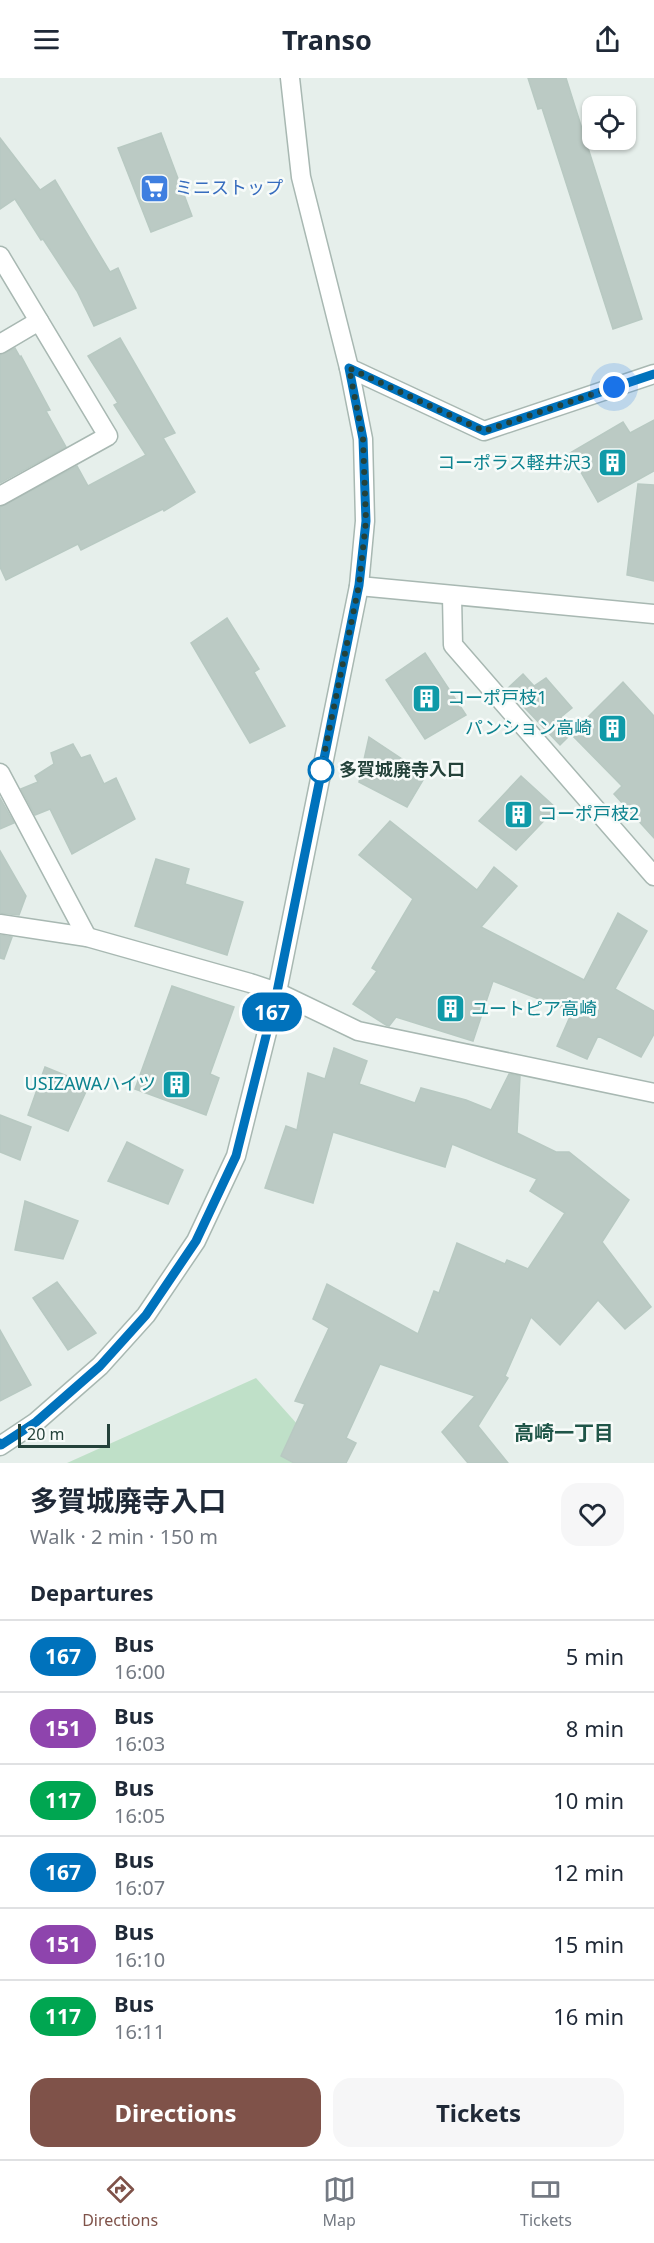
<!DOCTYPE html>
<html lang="en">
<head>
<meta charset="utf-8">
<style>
	body { margin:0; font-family:"Noto Sans","Noto Sans JP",sans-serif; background:#f6f6f7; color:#1f2937; height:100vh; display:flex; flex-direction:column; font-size:22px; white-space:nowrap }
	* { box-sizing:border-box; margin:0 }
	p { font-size:20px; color:#747a83 }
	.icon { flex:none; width:33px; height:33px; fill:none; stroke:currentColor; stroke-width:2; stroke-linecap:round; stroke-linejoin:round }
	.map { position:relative; height:1385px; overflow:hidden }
	.side { display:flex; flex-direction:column; background:#fff; flex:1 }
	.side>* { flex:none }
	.badge { padding:0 12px; border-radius:20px; font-size:21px; line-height:39px }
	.tools { position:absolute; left:582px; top:18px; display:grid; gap:12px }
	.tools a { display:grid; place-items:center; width:54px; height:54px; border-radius:12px; background:#fff; box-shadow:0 2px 4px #0004; font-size:30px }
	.scale { position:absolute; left:18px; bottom:15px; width:92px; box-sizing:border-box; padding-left:6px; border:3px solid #24423a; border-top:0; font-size:16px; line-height:21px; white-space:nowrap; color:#24423a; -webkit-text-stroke:4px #f7fbf9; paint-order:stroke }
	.you { position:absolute; width:30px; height:30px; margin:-15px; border:4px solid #fff; border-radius:50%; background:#1a73e8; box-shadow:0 0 0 9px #1a73e833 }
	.map>.badge { position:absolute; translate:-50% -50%; box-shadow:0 0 0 3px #fff }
	h2 { padding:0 30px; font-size:22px; line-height:54px }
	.round { display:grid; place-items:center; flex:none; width:63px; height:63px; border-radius:18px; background:#f6f6f7 }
	.overview { display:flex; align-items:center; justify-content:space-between; height:102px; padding:0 30px }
	h1 { font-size:28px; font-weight:700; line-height:45px }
	.primary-button { display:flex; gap:12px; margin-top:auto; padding:12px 30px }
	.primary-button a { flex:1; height:69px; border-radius:18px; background:#7f5249; color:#fff; font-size:24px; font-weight:700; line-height:69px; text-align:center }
	.primary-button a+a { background:#f6f6f7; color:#1f2937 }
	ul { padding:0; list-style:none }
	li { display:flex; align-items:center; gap:18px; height:72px; padding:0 30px; border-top:2px solid #e0e1e3 }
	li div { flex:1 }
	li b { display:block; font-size:22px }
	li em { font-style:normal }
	li .badge { min-width:66px; font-weight:700; text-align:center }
	header { display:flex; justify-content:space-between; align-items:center; height:78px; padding:0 30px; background:#fff; font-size:27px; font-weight:700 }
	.dock { display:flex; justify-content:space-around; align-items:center; height:84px; border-top:2px solid #e0e1e3; background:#fff; font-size:16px; color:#747a83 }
	.dock a { display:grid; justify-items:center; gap:3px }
	.dock .on { color:#7f5249 }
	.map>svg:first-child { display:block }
</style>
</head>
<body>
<header><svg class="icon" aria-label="menu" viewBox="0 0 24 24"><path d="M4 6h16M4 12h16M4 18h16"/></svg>Transo<svg class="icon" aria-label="share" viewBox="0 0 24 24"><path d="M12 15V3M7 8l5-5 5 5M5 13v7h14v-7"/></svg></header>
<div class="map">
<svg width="654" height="1385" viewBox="0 0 654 1385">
	<rect width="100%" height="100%" fill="#e6efeb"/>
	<polygon fill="#bfe0c8" points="256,1300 332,1385 67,1385"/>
	<g fill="#bbcac4" stroke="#b8c9c2" stroke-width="1.5">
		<polygon points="528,0 566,0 642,241 613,251 542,30 538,31"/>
		<polygon points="161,55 192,138 151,154 118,70"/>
		<polygon points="0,60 40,112 55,102 110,194 118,190 136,230 94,248 77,213 43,161 41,162 15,121 0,131"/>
		<polygon points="120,260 175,355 163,360 195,414 164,433 163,431 81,472 78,466 6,502 0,489 0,429 77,388 88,408 146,377 114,327 118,325 88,278"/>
		<polygon points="15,270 20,279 21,278 50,332 46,333 66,369 0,405 0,277"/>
		<polygon points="654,342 654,393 598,424 570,375 623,344 630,355"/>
		<polygon points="638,406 654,407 654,503 627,497"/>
		<polygon points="227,540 259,591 254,594 285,648 250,665 191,565"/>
		<polygon points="425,575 466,637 425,661 386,602"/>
		<polygon points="523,596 534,608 546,600 572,630 561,639 573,654 623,604 654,638 654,760 614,716 622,708 571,656 560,667 507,611"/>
		<polygon points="369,659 426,697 407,729 359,704"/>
		<polygon points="73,666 81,680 90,677 104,706 116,700 135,741 72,776 50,731 35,737 21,711 38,704 35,698 54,686 51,675"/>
		<polygon points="521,698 556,730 516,772 479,743"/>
		<polygon points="0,720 14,745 0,751"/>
		<polygon points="390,743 477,812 494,789 517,808 481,849 584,902 618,835 647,853 615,911 654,933 654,956 641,979 598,958 587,981 557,968 572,934 493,903 473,963 396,939 389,948 386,947 353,926 377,893 372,890 413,821 359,777"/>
		<polygon points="0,773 26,818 19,837 0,835"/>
		<polygon points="156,781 189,791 185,806 243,824 227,877 135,848"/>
		<polygon points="0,857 12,859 4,881 0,880"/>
		<polygon points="172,908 234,929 210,996 219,1000 206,1037 135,1011"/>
		<polygon points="334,970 367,983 359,1006 415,1025 421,1010 466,1022 491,1032 509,996 520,998 517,1055 556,1074 569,1074 629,1122 602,1164 651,1229 625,1251 598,1222 560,1267 531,1239 505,1298 508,1300 478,1348 508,1385 468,1385 442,1354 475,1318 380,1286 346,1360 356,1365 346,1385 294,1385 281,1378 305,1326 295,1323 329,1250 313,1241 327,1206 418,1256 434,1213 439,1215 457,1165 505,1186 507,1182 528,1191 565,1135 530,1113 537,1101 452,1066 445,1089 333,1054 313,1125 265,1110 286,1048 297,1052 308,995 325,1001"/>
		<polygon points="45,989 89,1007 68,1053 28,1037"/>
		<polygon points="0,1037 31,1049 20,1082 0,1074"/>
		<polygon points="127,1064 183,1092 168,1126 108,1103"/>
		<polygon points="25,1123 78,1143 63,1181 15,1172"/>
		<polygon points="57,1204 96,1255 68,1272 33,1220"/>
		<polygon points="0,1252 31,1307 0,1323"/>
	</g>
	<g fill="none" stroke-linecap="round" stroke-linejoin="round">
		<defs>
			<g id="minor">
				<polyline points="0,178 108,358 0,418"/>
				<polyline points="0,266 39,243"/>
				<polyline points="349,290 484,353 654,296"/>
				<polyline points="359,508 654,536"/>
				<polyline points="452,518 453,567 654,798"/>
				<polyline points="0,695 87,859"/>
				<polyline points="0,846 87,859 250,905 277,914 358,953 654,1015"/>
				<polyline points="0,1368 36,1344 100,1288 146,1237 196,1163 236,1078 277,914 359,508 365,443 363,361 349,290 301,99 290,0"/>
			</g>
		</defs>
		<use href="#minor" stroke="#a8b8b2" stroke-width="21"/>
		<use href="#minor" stroke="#fff" stroke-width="18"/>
	</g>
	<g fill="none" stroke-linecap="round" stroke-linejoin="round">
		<defs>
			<polyline id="line" points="0,1365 1,1367 36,1344 100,1288 146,1237 196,1163 236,1078 277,914 359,507 366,443 363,361 349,290 484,353 654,296"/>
		</defs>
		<use href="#line" stroke="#fff" stroke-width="14"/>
		<use href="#line" stroke="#0072bc" stroke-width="9"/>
		<polyline stroke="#24423a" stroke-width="6" stroke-dasharray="0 10.8" points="321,692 359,507 366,443 363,361 349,290 484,353 614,309"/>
	</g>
	<defs>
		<symbol id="supermarket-square" viewBox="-11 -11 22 22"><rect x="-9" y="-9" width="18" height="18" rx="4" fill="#3f7fe0" stroke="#f7fbf9"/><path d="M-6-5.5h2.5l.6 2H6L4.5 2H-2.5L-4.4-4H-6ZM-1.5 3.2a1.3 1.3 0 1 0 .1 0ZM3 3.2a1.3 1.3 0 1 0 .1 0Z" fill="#fff"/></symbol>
		<symbol id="building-square" viewBox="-11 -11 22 22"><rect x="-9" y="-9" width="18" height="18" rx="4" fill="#0f9aa8" stroke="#f7fbf9"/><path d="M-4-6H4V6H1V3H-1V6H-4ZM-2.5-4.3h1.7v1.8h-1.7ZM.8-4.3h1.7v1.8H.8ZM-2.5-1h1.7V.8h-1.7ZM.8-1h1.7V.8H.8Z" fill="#fff"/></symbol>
	</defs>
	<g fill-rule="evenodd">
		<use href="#supermarket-square" x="138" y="94" width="33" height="33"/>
		<use href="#building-square" x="596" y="368" width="33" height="33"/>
		<use href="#building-square" x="410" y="604" width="33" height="33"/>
		<use href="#building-square" x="596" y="634" width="33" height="33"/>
		<use href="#building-square" x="502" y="720" width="33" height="33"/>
		<use href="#building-square" x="434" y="914" width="33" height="33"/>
		<use href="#building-square" x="160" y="990" width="33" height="33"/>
	</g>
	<circle fill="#fff" stroke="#0072bc" stroke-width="3" cx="321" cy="692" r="12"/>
	<g text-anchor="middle" stroke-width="5" stroke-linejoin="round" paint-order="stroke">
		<g font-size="18" fill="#366cbe" stroke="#f7fbf9" text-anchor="start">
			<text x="175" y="116">ミニストップ</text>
		</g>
		<g font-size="18" fill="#0d838f" stroke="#f7fbf9" text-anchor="end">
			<text x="591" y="391">コーポラス軽井沢3</text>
			<text x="447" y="626" text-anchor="start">コーポ戸枝1</text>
			<text x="592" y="656">パンション高崎</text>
			<text x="539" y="742" text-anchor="start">コーポ戸枝2</text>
			<text x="471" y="937" text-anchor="start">ユートピア高崎</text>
			<text x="156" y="1012">USIZAWAハイツ</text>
		</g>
		<g font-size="18" font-weight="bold" fill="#24423a" stroke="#f7fbf9" text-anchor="start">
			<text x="339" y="698">多賀城廃寺入口</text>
		</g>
		<g font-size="20" font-weight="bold" fill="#1f5548" stroke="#f7fbf9">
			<text x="564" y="1362">高崎一丁目</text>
		</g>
	</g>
</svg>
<div class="tools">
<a><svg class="icon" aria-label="locate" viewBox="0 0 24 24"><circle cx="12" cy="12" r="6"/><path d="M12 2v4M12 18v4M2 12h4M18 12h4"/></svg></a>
</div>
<div class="scale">20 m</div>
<div class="you" style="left:614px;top:309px"></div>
<b class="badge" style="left:272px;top:934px;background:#0072bc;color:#fff">167</b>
</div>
<section class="side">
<div class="overview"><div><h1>多賀城廃寺入口</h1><p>Walk · 2 min · 150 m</p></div><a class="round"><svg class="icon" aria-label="heart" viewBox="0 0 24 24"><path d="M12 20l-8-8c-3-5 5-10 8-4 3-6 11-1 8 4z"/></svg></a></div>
<h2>Departures</h2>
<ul>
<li><span class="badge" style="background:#0072bc;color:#fff">167</span><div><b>Bus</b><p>16:00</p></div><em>5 min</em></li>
<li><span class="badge" style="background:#8e44ad;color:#fff">151</span><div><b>Bus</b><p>16:03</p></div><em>8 min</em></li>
<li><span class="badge" style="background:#00a651;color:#fff">117</span><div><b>Bus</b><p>16:05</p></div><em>10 min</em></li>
<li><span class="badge" style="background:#0072bc;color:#fff">167</span><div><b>Bus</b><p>16:07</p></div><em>12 min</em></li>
<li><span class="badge" style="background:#8e44ad;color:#fff">151</span><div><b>Bus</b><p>16:10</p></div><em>15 min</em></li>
<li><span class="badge" style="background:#00a651;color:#fff">117</span><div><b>Bus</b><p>16:11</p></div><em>16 min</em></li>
</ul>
<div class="primary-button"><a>Directions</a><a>Tickets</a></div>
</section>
<nav class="dock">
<a class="on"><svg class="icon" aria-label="directions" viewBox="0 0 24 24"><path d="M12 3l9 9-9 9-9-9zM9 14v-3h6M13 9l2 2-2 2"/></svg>Directions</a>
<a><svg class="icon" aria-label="map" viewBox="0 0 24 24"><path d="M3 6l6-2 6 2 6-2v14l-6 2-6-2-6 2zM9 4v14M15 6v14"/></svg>Map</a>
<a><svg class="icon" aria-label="tickets" viewBox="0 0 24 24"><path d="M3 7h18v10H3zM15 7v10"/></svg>Tickets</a>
</nav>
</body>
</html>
